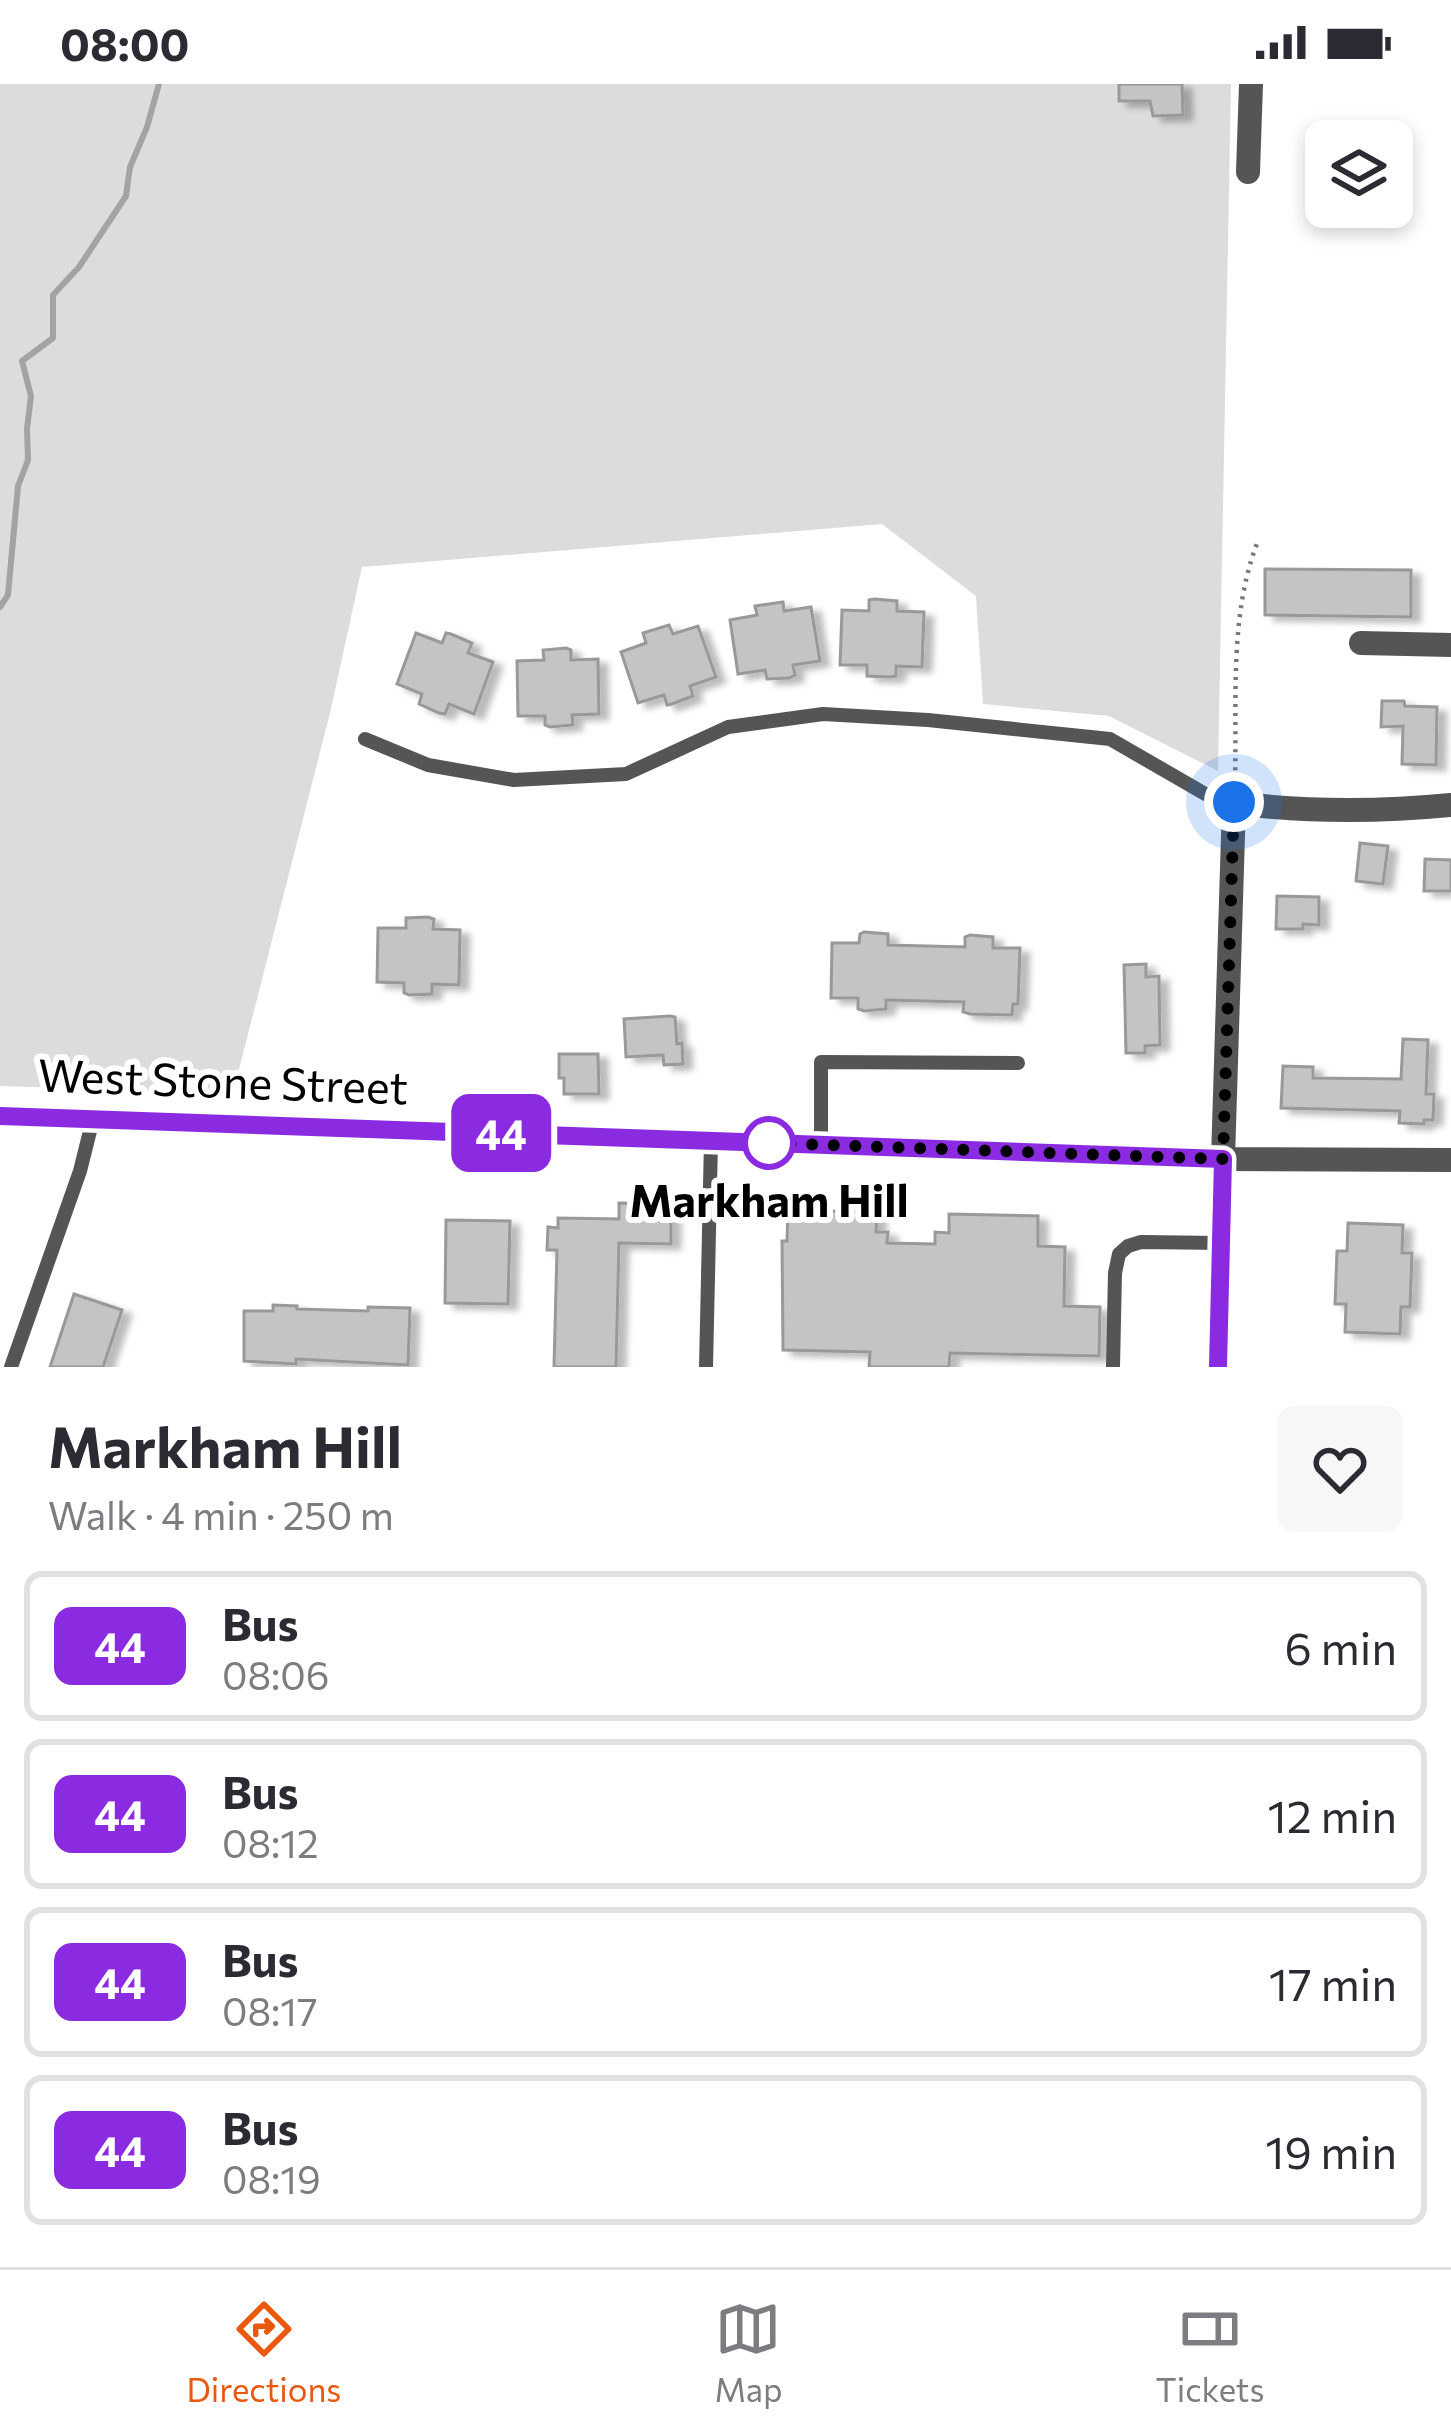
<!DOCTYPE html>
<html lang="en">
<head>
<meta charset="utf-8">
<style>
	body { margin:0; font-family:Commissioner,sans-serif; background:#f7f7f7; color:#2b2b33; height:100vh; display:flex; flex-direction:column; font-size:45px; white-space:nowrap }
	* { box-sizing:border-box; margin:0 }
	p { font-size:39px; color:#7c7c81 }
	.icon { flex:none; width:66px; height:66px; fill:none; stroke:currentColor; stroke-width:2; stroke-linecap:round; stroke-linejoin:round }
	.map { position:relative; height:1283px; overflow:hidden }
	.drawer { display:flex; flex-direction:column; background:#fff; flex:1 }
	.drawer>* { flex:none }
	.badge { padding:0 24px; border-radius:18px; font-size:42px; line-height:78px }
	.fabs { position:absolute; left:1305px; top:36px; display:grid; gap:24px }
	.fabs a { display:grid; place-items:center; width:108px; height:108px; border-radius:18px; background:#fff; box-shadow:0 6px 18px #0003; font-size:60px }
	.you { position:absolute; width:60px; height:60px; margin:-30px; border:9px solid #fff; border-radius:50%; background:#1a73e8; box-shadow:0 0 0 18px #1a73e833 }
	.map>.badge { position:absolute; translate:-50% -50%; box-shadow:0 0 0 6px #fff }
	.round { display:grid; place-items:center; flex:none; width:126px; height:126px; border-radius:18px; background:#f7f7f7 }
	.headline { display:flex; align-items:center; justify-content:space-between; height:204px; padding:0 48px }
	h1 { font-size:57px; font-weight:700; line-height:90px }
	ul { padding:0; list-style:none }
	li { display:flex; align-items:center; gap:36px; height:150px; margin:0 24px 18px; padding:0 24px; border:6px solid #e1e1e2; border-radius:18px }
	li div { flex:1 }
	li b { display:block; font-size:45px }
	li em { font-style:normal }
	li .badge { min-width:132px; font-weight:700; text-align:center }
	.status { display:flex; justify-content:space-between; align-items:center; height:84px; padding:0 60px; background:#fff; direction:ltr }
	.status svg { height:33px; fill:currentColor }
	.tab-bar { display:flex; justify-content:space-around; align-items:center; height:168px; border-top:3px solid #e1e1e2; background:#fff; font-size:33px; color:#7c7c81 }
	.tab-bar a { display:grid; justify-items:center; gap:6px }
	.tab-bar .active { color:#ea580c }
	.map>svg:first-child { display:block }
</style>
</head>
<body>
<div class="status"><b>08:00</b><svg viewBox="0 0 49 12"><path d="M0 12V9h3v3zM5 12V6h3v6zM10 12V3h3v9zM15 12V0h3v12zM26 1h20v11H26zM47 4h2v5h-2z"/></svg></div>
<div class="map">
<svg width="1451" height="1283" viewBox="0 0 1451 1283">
	<defs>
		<filter id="shadow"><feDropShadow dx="9" dy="5" stdDeviation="3" flood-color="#0004"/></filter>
	</defs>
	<rect width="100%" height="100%" fill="#fff"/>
	<polygon fill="#dcdcdc" points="0,0 1231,0 1218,687 1109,632 983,620 976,512 882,440 362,483 330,629 233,1009 0,1002"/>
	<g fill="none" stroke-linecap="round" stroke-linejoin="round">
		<polyline stroke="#a3a3a3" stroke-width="6" points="0,523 8,511 18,402 28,376 27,345 31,312 22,277 53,254 53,211 79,183 126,112 130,83 147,43 159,0"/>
	</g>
	<g fill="#c4c4c4" stroke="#999" stroke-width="3" filter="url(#shadow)">
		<polygon points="1119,0 1182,0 1183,31 1153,32 1150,17 1119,17"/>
		<polygon points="1265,485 1411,486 1411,533 1265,531"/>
		<polygon points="874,515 897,517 897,527 924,528 922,583 896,582 896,592 889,593 867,592 867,581 840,581 842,526 869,527 869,516"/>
		<polygon points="783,518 784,527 811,523 820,577 793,581 795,591 789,594 767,595 765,586 738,590 730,536 757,531 755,522"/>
		<polygon points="669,541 673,550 698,542 716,593 690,602 693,612 672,620 667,621 664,611 638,619 621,568 646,559 643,549"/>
		<polygon points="416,549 442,559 446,549 451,550 472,559 468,569 493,578 474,630 449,620 445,630 439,629 419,620 422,610 397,600"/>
		<polygon points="566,564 571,566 571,576 598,575 599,630 572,631 573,641 550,643 545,641 545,632 518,632 517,577 544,576 543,566"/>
		<polygon points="1382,617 1404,617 1405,622 1437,623 1436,681 1402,680 1403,642 1381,643"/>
		<polygon points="1360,759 1388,762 1383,800 1356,797"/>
		<polygon points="1425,775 1451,776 1451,807 1424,807"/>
		<polygon points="1277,812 1319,813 1319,841 1303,840 1303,845 1276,845"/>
		<polygon points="428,833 434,835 433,845 460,846 459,901 432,900 432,910 409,911 404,909 404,899 377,898 378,844 406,844 406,834"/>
		<polygon points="864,848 888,850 888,861 965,863 965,853 970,851 993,853 993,864 1020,864 1018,920 1013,920 1012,931 970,930 963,928 964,918 886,916 886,925 864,927 858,925 858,914 831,914 832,859 859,859 860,850"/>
		<polygon points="1146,880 1146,893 1159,892 1160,961 1145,962 1145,969 1126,969 1124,881"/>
		<polygon points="670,932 675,933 677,960 682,959 683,980 664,981 663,971 626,973 624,935"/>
		<polygon points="1403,955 1428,956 1426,1010 1434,1010 1433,1036 1424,1036 1424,1040 1399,1039 1400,1027 1281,1024 1283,982 1313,983 1313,994 1401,995"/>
		<polygon points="559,970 598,970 599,1010 564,1010 564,994 559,994"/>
		<polygon points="619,1119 671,1120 671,1160 619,1159 616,1283 554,1283 557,1166 547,1166 548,1143 558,1144 558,1134 619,1135"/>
		<polygon points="788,1126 877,1128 876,1148 888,1148 887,1159 935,1160 935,1148 949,1149 949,1130 1038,1132 1038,1162 1065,1163 1064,1222 1100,1223 1099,1272 950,1269 949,1283 869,1283 870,1268 783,1266 782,1157 787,1157"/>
		<polygon points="446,1136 510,1137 508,1220 445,1219"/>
		<polygon points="1348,1139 1403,1141 1402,1169 1412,1169 1410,1223 1401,1223 1400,1250 1345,1248 1346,1220 1335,1220 1337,1167 1347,1167"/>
		<polygon points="74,1210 122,1226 103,1283 50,1283"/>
		<polygon points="273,1221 297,1222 297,1225 368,1227 368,1223 410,1224 408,1281 296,1275 296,1280 244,1277 244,1227 273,1227"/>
	</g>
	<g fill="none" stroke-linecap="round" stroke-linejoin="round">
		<path stroke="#777" stroke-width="4.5" stroke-dasharray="3 6" stroke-linecap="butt" d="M1235,695C1237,617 1229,530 1258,457"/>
		<g stroke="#555" stroke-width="14">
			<polyline points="365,655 428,681 514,696 626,690 728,643 823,630 928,636 1110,655 1214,715 1234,719"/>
			<polyline points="821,1060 821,978 1018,979"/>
			<polyline points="11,1283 80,1087 93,1035"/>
			<polyline points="706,1283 711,1057"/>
			<polyline points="1113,1283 1115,1189 1119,1170 1128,1162 1141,1158 1221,1159"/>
		</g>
		<g stroke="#555" stroke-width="24">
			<polyline points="1248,88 1251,0"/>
			<polyline points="1361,559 1451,561"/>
			<path d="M1451,721C1378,728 1306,728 1234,719L1223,1075L1451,1076"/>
		</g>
		<polyline stroke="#555" stroke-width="24" points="0,1032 1223,1075 1218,1283"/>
	</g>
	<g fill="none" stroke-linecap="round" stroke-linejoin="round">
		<defs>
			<polyline id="line" points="0,1032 1223,1075 1218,1283"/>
		</defs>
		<use href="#line" stroke="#fff" stroke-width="27"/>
		<use href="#line" stroke="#8a2be2" stroke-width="18"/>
		<polyline stroke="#000" stroke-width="12" stroke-dasharray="0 21.6" points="769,1059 1223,1075 1234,718"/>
	</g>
	<circle fill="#fff" stroke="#8a2be2" stroke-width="6" cx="769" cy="1059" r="24"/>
	<g text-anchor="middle" stroke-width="12" stroke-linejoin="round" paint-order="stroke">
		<g font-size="45" fill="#000" stroke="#fff">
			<text transform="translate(223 998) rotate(2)" y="16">West Stone Street</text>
		</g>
		<g font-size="45" font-weight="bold" fill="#000" stroke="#fff">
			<text x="769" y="1133">Markham Hill</text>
		</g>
	</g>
</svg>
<div class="fabs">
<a><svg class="icon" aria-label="layers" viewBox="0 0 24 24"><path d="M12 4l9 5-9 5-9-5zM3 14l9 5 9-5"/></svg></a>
</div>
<div class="you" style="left:1234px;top:718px"></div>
<b class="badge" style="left:501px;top:1049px;background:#8a2be2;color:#fff">44</b>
</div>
<section class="drawer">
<div class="headline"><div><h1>Markham Hill</h1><p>Walk · 4 min · 250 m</p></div><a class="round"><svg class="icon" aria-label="heart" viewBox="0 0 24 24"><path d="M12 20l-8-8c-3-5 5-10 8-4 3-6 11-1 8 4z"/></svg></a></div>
<ul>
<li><span class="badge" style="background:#8a2be2;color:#fff">44</span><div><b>Bus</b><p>08:06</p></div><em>6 min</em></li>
<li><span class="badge" style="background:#8a2be2;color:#fff">44</span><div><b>Bus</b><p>08:12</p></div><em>12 min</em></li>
<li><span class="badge" style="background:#8a2be2;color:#fff">44</span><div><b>Bus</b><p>08:17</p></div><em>17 min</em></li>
<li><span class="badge" style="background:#8a2be2;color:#fff">44</span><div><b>Bus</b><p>08:19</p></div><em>19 min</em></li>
</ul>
</section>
<nav class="tab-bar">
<a class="active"><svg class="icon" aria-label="directions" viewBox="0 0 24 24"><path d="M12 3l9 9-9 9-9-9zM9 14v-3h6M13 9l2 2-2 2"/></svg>Directions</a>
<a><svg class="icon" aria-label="map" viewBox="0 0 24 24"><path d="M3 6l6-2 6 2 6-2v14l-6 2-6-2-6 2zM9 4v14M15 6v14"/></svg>Map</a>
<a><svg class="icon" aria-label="tickets" viewBox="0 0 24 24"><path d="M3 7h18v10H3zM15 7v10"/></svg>Tickets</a>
</nav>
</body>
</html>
